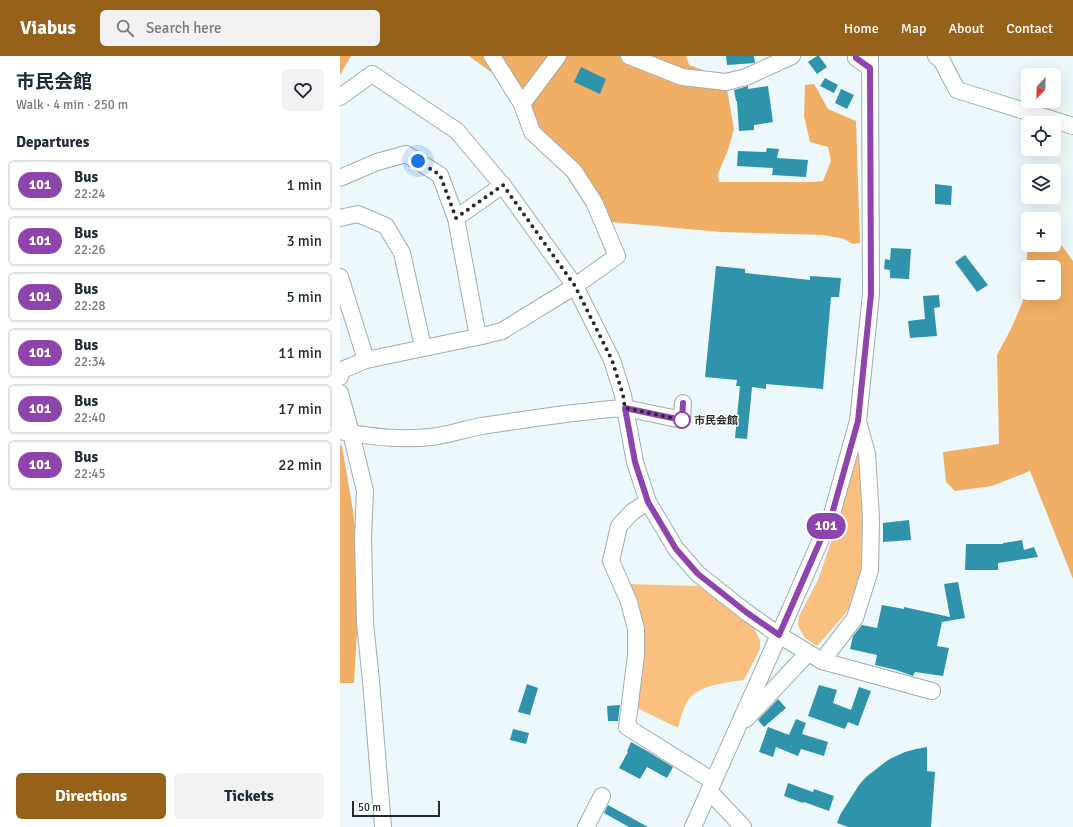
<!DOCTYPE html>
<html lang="en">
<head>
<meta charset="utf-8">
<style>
	body { margin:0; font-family:Signika,"Noto Sans JP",sans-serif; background:#f2f2f3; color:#1f2937; height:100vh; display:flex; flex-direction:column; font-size:15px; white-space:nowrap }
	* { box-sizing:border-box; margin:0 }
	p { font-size:13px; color:#747a83 }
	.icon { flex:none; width:22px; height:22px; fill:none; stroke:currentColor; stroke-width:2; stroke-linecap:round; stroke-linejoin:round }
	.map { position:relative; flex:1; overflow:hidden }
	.details { display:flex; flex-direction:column; background:#fff; width:340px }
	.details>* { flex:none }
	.badge { padding:0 8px; border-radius:13px; font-size:14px; line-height:26px }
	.needle { width:26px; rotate:203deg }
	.fabs { position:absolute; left:681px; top:12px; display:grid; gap:8px }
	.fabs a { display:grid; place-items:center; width:40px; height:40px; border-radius:6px; background:#fff; box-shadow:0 4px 16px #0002; font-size:20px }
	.scale { position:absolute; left:12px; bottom:10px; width:88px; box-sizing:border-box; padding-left:4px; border:2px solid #272b2c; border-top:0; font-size:11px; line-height:14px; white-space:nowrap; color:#272b2c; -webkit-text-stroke:3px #fff; paint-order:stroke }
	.you { position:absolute; width:20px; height:20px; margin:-10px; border:3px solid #fff; border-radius:50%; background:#1a73e8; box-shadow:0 0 0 6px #1a73e833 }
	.map>.badge { position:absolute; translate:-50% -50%; box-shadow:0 0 0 2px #fff }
	h2 { padding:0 16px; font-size:15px; line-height:36px }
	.round { display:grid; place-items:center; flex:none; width:42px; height:42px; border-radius:6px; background:#f2f2f3 }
	.summary { display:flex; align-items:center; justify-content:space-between; height:68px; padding:0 16px }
	h1 { font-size:19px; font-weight:700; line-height:30px }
	.button { display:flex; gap:8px; margin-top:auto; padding:8px 16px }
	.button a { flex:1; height:46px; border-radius:6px; background:#966118; color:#fff; font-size:16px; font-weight:700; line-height:46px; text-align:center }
	.button a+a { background:#f2f2f3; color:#1f2937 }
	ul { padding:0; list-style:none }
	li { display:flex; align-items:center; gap:12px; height:50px; margin:0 8px 6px; padding:0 8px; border:2px solid #e0e1e3; border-radius:6px }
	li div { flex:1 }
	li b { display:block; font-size:15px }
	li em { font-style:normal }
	li .badge { min-width:44px; font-weight:700; text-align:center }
	header { display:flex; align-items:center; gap:24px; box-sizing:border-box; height:56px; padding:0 20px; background:#966118; color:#fff }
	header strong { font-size:19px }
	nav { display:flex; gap:22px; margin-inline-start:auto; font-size:14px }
	.search { width:280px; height:36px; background:#f2f2f3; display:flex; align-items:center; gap:10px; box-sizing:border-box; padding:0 14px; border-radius:6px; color:#747a83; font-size:15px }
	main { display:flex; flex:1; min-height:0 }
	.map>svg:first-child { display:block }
</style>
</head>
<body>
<header>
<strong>Viabus</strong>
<div class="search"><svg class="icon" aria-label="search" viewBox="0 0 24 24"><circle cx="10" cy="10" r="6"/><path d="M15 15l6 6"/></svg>Search here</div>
<nav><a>Home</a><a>Map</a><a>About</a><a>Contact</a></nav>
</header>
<main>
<section class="details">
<div class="summary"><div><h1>市民会館</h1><p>Walk · 4 min · 250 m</p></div><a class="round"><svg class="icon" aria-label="heart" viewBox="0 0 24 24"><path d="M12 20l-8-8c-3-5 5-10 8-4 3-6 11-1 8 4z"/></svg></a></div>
<h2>Departures</h2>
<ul>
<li><span class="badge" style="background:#8e44ad;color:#fff">101</span><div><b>Bus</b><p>22:24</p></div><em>1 min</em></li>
<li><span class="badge" style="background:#8e44ad;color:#fff">101</span><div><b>Bus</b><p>22:26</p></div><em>3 min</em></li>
<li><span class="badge" style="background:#8e44ad;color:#fff">101</span><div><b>Bus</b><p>22:28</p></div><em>5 min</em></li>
<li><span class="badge" style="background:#8e44ad;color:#fff">101</span><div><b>Bus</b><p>22:34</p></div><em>11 min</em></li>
<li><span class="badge" style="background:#8e44ad;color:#fff">101</span><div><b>Bus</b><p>22:40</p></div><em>17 min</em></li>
<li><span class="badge" style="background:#8e44ad;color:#fff">101</span><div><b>Bus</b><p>22:45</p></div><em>22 min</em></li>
</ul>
<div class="button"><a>Directions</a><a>Tickets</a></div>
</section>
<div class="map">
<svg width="733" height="771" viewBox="0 0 733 771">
	<rect width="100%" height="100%" fill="#edf8fc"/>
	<g fill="#fac080">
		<polygon points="514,395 520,396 523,450 522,496 523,512 513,547 505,558 477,590 465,582 458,570 459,560 478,524 492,483 504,444"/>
		<path d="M287,528L358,530L414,572L420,584V593L404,624C388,626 360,629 349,643C344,650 340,663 338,672L295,651Z"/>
	</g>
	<g fill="#f0af64" fill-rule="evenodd">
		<polygon points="0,0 11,0 0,19"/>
		<polygon points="129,0 346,0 349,9 385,22 394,73 388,94 378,118 379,126 473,126 483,125 491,105 488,91 470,86 464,60 465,29 474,28 488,53 516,65 520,187 513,188 504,183 484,179 381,176 271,166 200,74 175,34"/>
		<path d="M714,179L733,205V523L690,415L652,430L615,435L606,426L603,396L659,388L657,299L671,273L683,245L688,188V189H714ZM688,211H714V237H688Z"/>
		<polygon points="0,388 2,390 13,455 19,504 18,559 14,627 0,627"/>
	</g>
	<g fill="#3093ac">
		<polygon points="386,0 414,0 415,7 387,9"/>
		<polygon points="477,0 479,0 487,11 477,18 468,6"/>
		<polygon points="241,11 266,23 260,38 234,26"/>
		<polygon points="485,22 498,29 494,37 480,30"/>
		<polygon points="408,30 408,33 428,30 433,66 414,69 414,74 399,75 397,45 396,45 394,34"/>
		<polygon points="501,33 514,39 507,53 495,47"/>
		<polygon points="427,92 439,93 437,102 468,104 466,121 432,119 433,112 397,110 398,95 426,96"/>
		<polygon points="595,128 612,130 611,149 595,148"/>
		<polygon points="551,192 571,193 569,223 550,222 550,214 544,213 545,203 550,204"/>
		<polygon points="625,199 648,229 637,236 615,206"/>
		<polygon points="376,210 405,213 405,217 470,224 470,220 501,222 499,241 491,241 483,333 426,328 426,333 412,331 407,383 395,382 400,330 396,330 397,324 365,321"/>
		<polygon points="599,239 600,251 594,252 597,280 570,282 568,265 585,263 583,240"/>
		<polygon points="569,464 571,484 543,486 543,467"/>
		<polygon points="682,484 684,494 694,491 698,501 658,507 658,514 625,514 626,488 663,488 663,487"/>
		<polygon points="618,526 625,562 602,566 597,590 609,592 603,620 575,616 573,620 556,614 535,609 537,599 510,593 513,580 522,569 537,572 542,549 564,553 564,551 610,561 604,528"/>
		<polygon points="187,628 198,632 190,659 178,656"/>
		<polygon points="479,629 497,634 493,647 511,654 519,631 531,635 518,670 508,666 505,673 468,660"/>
		<polygon points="438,643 446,652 424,671 418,664"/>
		<polygon points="280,649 278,665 268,665 267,650"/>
		<polygon points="456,663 466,667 462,678 488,686 484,700 461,693 458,700 436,691 433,701 419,696 428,671 449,679"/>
		<polygon points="173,673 189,677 186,688 170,684"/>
		<polygon points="291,686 307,695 333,711 327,722 307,711 300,723 279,712 288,696 287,695"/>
		<polygon points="587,691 587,715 595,716 591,771 508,771 497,767 500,759 519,729 526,721 548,704 556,700 565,696 576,693"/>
		<polygon points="448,727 473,736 474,733 494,740 489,755 464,746 463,747 444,740"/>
		<polygon points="268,749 308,771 289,771 264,757"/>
	</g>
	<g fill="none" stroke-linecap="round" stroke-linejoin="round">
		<defs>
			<g id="minor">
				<polyline points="289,0 342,21 386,26 406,21 452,0"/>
				<polyline points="516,0 516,2 530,12"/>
				<polyline points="596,0 602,5 617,34 733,70"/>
				<polyline points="0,41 32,18 117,75 164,131 235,230 272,304 283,339 285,352 342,364 343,347"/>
				<polyline points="182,48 218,0"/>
				<polyline points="0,122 37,106 66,98 100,119 116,162"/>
				<polyline points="0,162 18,158 46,170 62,197 83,291"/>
				<polyline points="0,221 26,304 142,280 162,275 235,230 277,200 254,146 234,115 192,76 182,48 152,0"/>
				<polyline points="138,281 116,162 163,129"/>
				<polyline points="0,321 2,314 26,304"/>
				<polyline points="0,337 11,377 25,435 23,482 25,567 31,625 43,771"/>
				<path d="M0,375C30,381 61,384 91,381C108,379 125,373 142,370C189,363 237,355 285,352L295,406L308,446L336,493L358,518L406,556L439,579L482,605L592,635"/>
				<polyline points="308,446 292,456 279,470 271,505 289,546 296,573 296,599 287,671 373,725"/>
				<polyline points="482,605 515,562 530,514 531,462 527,398 518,365"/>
				<polyline points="406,663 468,597"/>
				<polyline points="369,735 403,771"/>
				<polyline points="246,771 262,740"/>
				<polyline points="353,771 439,579 492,458 518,365 531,238 530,0"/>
			</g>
		</defs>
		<use href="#minor" stroke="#a2acaf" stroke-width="18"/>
		<use href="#minor" stroke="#fff" stroke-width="16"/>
	</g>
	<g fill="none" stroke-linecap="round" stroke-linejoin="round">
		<defs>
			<polyline id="line" points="343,347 342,364 285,352 295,406 308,446 336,493 358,518 406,556 439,579 492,458 518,365 531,238 530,12 516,2 516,0"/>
		</defs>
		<use href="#line" stroke="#fff" stroke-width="9"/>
		<use href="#line" stroke="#8e44ad" stroke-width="6"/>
		<polyline stroke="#272b2c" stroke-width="4" stroke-dasharray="0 7.2" points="78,105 100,119 116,162 163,129 235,230 272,304 283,339 285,352 342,364"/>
	</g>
	<circle fill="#fff" stroke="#8e44ad" stroke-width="2" cx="342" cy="364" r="8"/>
	<g text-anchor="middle" stroke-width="3" stroke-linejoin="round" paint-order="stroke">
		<g font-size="11" font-weight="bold" fill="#272b2c" stroke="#fff" text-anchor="start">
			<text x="354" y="368">市民会館</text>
		</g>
	</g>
</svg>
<div class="fabs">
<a><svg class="needle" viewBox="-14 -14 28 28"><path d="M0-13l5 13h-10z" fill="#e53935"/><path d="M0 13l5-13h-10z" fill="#747a83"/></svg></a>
<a><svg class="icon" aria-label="locate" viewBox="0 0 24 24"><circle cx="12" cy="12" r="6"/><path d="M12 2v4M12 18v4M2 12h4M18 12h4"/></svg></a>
<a><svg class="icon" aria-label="layers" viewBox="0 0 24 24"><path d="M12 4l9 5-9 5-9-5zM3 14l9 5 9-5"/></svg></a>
<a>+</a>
<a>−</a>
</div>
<div class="scale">50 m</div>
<div class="you" style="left:78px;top:105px"></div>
<b class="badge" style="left:486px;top:470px;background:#8e44ad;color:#fff">101</b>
</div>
</main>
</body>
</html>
